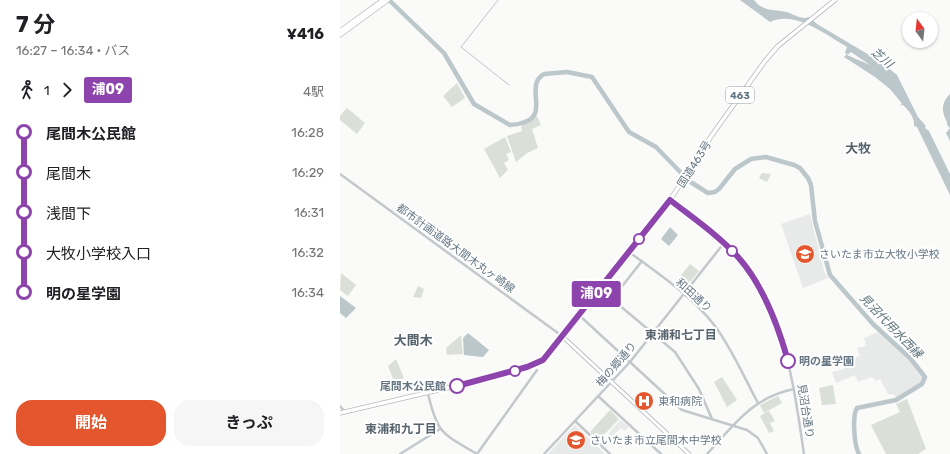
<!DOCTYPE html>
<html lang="ja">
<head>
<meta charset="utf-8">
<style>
	body { margin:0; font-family:Rubik,"Noto Sans JP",sans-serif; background:#f6f6f6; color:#202124; height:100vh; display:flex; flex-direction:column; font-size:15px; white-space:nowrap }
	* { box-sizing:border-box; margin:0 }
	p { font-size:13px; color:#757577 }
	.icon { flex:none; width:22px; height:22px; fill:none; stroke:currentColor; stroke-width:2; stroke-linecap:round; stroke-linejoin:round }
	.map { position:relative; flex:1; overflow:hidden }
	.sheet { display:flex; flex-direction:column; background:#fff; width:340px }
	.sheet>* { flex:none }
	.badge { padding:0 8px; border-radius:3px; font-size:14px; line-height:26px }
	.needle { width:26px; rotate:345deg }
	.tools { position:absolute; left:562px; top:12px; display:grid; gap:8px }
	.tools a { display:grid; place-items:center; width:36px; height:36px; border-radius:50%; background:#fff; box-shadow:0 1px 3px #0004; font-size:20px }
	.map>.badge { position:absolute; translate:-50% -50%; box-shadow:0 0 0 2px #fff }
	.legs { display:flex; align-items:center; gap:6px; height:44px; padding:0 16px; font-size:13px }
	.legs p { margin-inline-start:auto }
	.summary { display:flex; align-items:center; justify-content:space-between; height:68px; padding:0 16px }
	h1 { font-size:22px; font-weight:700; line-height:30px }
	.action { display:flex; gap:8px; margin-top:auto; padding:8px 16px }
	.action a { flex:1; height:46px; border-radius:16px; background:#e4572e; color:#fff; font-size:16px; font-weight:700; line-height:46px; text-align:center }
	.action a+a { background:#f6f6f6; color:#202124 }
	ul { padding:0 16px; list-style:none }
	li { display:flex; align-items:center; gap:14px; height:40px; font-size:15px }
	li i { display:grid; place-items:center; width:6px; height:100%; margin:0 5px; background:currentColor }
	li i::after { content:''; width:10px; height:10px; margin:-5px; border:3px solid; border-radius:50%; background:#fff }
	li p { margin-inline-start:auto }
	li:first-child i { background:linear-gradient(#0000 50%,currentColor 0) }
	li:last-child i { background:linear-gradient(currentColor 50%,#0000 0) }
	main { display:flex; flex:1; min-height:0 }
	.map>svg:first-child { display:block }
</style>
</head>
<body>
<main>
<section class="sheet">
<div class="summary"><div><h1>7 分</h1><p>16:27 – 16:34 · バス</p></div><b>¥416</b></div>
<div class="legs"><svg class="icon" aria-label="walk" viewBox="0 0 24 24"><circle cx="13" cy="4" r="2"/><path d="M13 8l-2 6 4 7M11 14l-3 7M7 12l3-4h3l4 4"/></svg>1<svg class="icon" aria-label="forward" viewBox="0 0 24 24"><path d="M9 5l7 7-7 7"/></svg><b class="badge" style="background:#8e44ad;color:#fff">浦09</b><p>4駅</p></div>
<ul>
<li><i style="color:#8e44ad"></i><b>尾間木公民館</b><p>16:28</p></li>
<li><i style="color:#8e44ad"></i><span>尾間木</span><p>16:29</p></li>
<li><i style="color:#8e44ad"></i><span>浅間下</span><p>16:31</p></li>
<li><i style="color:#8e44ad"></i><span>大牧小学校入口</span><p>16:32</p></li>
<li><i style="color:#8e44ad"></i><b>明の星学園</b><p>16:34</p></li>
</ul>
<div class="action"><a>開始</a><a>きっぷ</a></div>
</section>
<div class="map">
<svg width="610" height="454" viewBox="0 0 610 454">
	<rect width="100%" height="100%" fill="#fafaf8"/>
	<g fill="#e8e9e9">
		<polygon points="470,214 484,271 488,278 463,288 441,224"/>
		<polygon points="538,332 572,361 583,376 583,381 580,384 556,398 555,395 548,394 540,379 536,381 532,377 518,382 515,375 496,383 492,372 504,369 502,362 520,356 517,348 526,346 524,338"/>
		<polygon points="280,420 289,427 285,431 281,428 272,437 268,434"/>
		<polygon points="235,425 265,454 208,454"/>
	</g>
	<g fill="#dadfd7">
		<polygon points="117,83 125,98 112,107 103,96"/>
		<polygon points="7,108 25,123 17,134 0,120 0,116"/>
		<polygon points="197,116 201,125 192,129 198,148 187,153 176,162 167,136 182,131 181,125 190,122"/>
		<polygon points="165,137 171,152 166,154 169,160 164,163 168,170 160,178 144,149"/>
		<polygon points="422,173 431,174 427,182 419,178"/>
		<polygon points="350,264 359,271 342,291 334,284"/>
		<polygon points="1,273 16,285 8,296 0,290"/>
		<polygon points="78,286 84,289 81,298 73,297"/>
		<polygon points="121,335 123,354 107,355 106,348"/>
		<polygon points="56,359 64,378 54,381 48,366"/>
		<polygon points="382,377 397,400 387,407 374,382"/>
		<polygon points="493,385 496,404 482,405 479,388"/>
		<polygon points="438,396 442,403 424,413 420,405"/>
		<polygon points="567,399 586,449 578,454 546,454 531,425 560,412 556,404"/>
		<polygon points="270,410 279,419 259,440 250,432"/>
		<polygon points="429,411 435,421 430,423 434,431 429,433 420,416"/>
	</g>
	<g fill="#bbc7cb" fill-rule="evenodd">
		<path d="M400,0H414C423,12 435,9 447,12C455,15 462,20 469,17L477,24L541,62L557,75L578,117L586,126L585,128L589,131L610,174V195L577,127L574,126C575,117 568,110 563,105L560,106L562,104L560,101L550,89L535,77L504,57L507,54L505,53L507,47C486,35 455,10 430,22ZM511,52L530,65L507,55Z"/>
		<path d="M610,94V141L606,133L610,128C606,125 608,124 606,120C601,110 602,102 610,94Z"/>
		<polygon points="330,227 338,235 329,246 321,239"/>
		<polygon points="0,296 16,308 6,318 0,313"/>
		<polygon points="128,333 149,350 143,357 124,355 123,338"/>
	</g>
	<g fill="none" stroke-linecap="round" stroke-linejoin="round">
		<polyline stroke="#bbc7cb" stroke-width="1" points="158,0 121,47 169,85"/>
		<path stroke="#bbc7cb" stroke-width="4.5" d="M50,1L104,53L134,104L170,125C176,125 180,124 185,122C209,114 184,85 204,74L227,72L252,77L289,132L316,147L349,181L368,193L375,192L379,189L395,169L411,159L426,157L454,165L460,168L468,178L471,185L475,221L490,275L533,324L570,358L585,377L582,384L556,400L517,408C512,416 514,445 519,454"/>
		<defs>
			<polyline id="secondary" points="222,336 349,454"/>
			<g id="trunk">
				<polyline points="0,31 43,0"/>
				<polyline points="0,35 48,0"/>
				<polyline points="0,413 141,380 187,367 203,360 330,200 372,135 425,61 438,46 495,0"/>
			</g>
		</defs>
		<use href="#secondary" stroke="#b3babf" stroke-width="4.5"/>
		<use href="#trunk" stroke="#b4b9bd" stroke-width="5"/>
		<g stroke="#c3c8cc" stroke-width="2.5">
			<polyline points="0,174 222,336"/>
			<path d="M330,200C353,218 378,235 398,257C445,310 454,387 464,454"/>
			<path d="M289,252C319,274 352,296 375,326C392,349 404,377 418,403"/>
			<polyline points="260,289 335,352 359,389 372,419"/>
			<polyline points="272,299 302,261"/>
			<polyline points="239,315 342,410 407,430 418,438 427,454"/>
			<path d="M88,394C98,435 102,433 137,454"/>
			<polyline points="258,396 321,454"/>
			<polyline points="0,406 5,412"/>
			<polyline points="235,421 270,454"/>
			<polyline points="60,454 100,429"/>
			<polyline points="137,454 197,370"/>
			<polyline points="204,454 290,362 384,243"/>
			<path d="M367,454C394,425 413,397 454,389"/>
		</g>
		<use href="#secondary" stroke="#fff" stroke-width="3"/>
		<use href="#trunk" stroke="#fff" stroke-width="3.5"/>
	</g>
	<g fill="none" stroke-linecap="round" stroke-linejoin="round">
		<defs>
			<path id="line-1" d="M117,386L187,367L203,360L330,200C353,218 378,235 398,257C423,285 438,325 448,361"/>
		</defs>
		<use href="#line-1" stroke="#fff" stroke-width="9"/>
		<use href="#line-1" stroke="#8e44ad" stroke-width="6"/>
	</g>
	<defs>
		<symbol id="school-disc" viewBox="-11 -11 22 22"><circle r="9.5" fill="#e4572e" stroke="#fff"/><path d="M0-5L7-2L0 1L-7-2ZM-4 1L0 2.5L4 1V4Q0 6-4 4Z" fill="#fff"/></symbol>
		<symbol id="hospital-disc" viewBox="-11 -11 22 22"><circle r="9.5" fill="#e4572e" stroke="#fff"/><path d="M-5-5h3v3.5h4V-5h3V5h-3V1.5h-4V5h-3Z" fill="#fff"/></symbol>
	</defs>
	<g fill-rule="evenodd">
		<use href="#school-disc" x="454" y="243" width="22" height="22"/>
		<use href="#hospital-disc" x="293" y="390" width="22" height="22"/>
		<use href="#school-disc" x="225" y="429" width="22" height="22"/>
	</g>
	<g fill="#fff" stroke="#8e44ad" stroke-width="2">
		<circle cx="299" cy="239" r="5"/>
		<circle cx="392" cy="251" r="5"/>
		<circle cx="448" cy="361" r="7"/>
		<circle cx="175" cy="371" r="5"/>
		<circle cx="117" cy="386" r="7"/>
	</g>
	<g text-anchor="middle" stroke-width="4" stroke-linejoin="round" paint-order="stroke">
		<rect fill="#fff" stroke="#939fa8" stroke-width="1" x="386" y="87" width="28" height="16" rx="3"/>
		<g font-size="10" font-weight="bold" fill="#657683">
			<text x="400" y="99">463</text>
		</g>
		<g font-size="11" fill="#657683" stroke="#fff">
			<text transform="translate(354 164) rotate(-58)" y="4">国道463号</text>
			<text transform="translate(116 248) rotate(36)" y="4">都市計画道路大間木丸ヶ崎線</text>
			<text transform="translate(354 295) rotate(42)" y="4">和田通り</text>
			<text transform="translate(276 364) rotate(-49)" y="4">梅の郷通り</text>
			<text transform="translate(466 411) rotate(81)" y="4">見沼台通り</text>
		</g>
		<g font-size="11" fill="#657683" stroke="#fff" text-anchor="start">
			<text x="479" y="258">さいたま市立大牧小学校</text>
			<text x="318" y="405">東和病院</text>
			<text x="250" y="444">さいたま市立尾間木中学校</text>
		</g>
		<g font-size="11" font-weight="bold" fill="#657683" stroke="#fff" text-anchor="start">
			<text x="459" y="365">明の星学園</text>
			<text x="106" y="390" text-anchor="end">尾間木公民館</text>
		</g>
		<g font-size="12" font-style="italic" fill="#60757c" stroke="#fff">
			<text transform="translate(542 58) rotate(40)" y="4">芝川</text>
			<text transform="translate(551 326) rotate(46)" y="4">見沼代用水西縁</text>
		</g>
		<g font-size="12" font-weight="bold" fill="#57646e" stroke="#fff">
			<text x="341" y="339">東浦和七丁目</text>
			<text x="61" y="433">東浦和九丁目</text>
		</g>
		<g font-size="13" font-weight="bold" fill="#57646e" stroke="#fff">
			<text x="518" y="153">大牧</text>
			<text x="73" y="345">大間木</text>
		</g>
	</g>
</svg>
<div class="tools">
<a><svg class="needle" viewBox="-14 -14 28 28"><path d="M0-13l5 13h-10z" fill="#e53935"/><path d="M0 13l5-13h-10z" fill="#757577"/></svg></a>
</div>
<b class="badge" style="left:256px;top:294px;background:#8e44ad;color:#fff">浦09</b>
</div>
</main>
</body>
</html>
